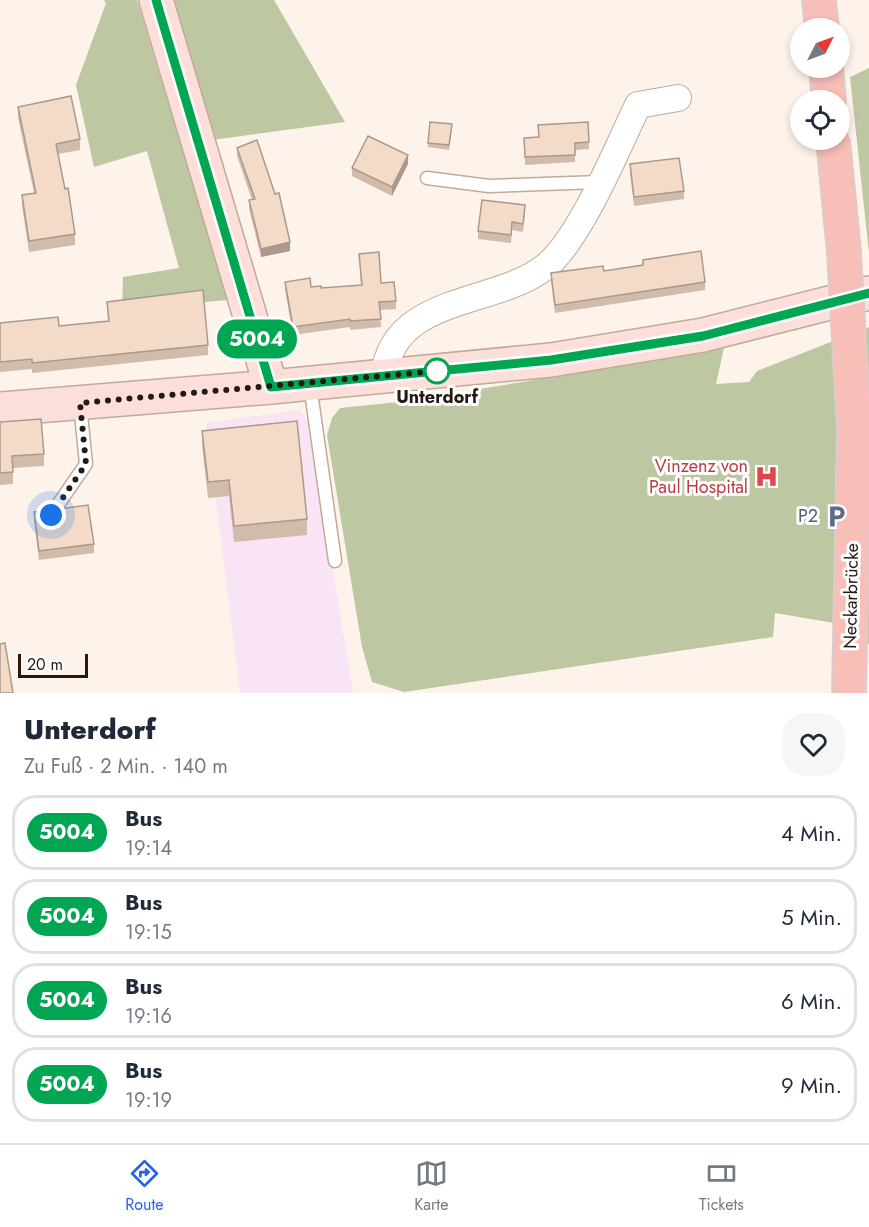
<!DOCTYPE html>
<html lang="de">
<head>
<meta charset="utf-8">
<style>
	body { margin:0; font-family:Jost,sans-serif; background:#f6f6f7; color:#1f2937; height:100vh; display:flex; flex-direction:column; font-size:22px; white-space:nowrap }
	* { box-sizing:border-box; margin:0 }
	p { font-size:20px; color:#747a83 }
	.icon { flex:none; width:33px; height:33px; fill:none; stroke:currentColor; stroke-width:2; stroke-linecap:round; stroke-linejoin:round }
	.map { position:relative; height:693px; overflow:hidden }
	.side { display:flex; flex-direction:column; background:#fff; flex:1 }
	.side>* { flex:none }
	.badge { padding:0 12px; border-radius:20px; font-size:21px; line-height:39px }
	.needle { width:39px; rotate:48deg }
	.fabs { position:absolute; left:790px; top:18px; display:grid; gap:12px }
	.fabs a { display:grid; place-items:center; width:60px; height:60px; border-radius:50%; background:#fff; box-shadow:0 3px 9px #0003; font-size:30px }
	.scale { position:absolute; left:18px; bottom:15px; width:70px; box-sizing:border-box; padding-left:6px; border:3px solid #221a13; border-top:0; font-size:16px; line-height:21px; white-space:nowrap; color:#221a13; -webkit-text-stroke:4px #fff; paint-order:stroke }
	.you { position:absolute; width:30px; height:30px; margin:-15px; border:4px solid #fff; border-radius:50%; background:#1a73e8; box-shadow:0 0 0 9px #1a73e833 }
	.map>.badge { position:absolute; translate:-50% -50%; box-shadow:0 0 0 3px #fff }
	.round { display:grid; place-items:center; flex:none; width:63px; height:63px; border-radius:24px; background:#f6f6f7 }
	.overview { display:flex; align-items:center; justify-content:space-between; height:102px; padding:0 24px }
	h1 { font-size:28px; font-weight:800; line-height:45px }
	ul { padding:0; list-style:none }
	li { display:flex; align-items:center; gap:18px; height:75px; margin:0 12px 9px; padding:0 12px; border:3px solid #e0e1e3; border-radius:24px }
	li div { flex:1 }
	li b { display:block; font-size:22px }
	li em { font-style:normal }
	li .badge { min-width:66px; font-weight:700; text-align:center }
	.dock { display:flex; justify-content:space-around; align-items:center; height:84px; border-top:2px solid #e0e1e3; background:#fff; font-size:16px; color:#747a83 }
	.dock a { display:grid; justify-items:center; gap:3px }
	.dock .selected { color:#2563eb }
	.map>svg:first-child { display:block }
</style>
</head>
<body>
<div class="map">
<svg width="869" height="693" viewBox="0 0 869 693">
	<rect width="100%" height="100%" fill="#fdf3eb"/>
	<polygon fill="#f8e4f4" points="300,410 310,427 353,693 240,693 206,423"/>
	<g fill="#bdc7a1">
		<polygon points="104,0 137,0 228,300 122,309 123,277 179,268 147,151 94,167 76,85 106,3"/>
		<polygon points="172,0 274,0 345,122 212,140"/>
		<polygon points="869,68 869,253 850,77"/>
		<polygon points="869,327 869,644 834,623 775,613 773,637 404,692 372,682 362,647 327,435 332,418 340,408 408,401 724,348 716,384 749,382 757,371"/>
	</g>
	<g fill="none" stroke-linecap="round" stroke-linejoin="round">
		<defs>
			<g id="lane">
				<polyline points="427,178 489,186 600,182"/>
				<polyline points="310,385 335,561"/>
				<polyline points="51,515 86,464 80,404"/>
			</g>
			<path id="street" d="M384,377C391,295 496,306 545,267C580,240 618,146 638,105L678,98"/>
			<g id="secondary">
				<polyline points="156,0 271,387"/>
				<polyline points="0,409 271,387 551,360 703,335 869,293"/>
			</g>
			<g id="primary">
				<polyline points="819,0 822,28"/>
				<polyline points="826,68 829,100"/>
			</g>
		</defs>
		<use href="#lane" stroke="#c1ab98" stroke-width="15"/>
		<use href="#street" stroke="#c1ab98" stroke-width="28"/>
		<use href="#secondary" stroke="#c1ab98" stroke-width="36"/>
		<use href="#primary" stroke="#d3d1d0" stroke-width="36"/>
		<use href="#lane" stroke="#fff" stroke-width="12"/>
		<use href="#street" stroke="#fff" stroke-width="26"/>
		<use href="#secondary" stroke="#fcdedb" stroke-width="33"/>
		<use href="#primary" stroke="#f8beb8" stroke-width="33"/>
		<defs>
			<polyline id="primary-bridge" points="833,140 844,252 854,428 849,693"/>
		</defs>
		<use href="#primary-bridge" stroke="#d3d1d0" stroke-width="36" stroke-linecap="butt"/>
		<use href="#primary-bridge" stroke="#f8beb8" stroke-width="33"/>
	</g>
	<g fill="#d1bcac">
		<polygon points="18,107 80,139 80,150 58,154 75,234 75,245 29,252 22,206 22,195 34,193 18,118"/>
		<polygon points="588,122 589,149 575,150 575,162 525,165 524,138 539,137"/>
		<polygon points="452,129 449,150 428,147 428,143"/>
		<polygon points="237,148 290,251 261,257 249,209 249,200 252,200 237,156"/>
		<polygon points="408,164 392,196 352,176 352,168"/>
		<polygon points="630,164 684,191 684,199 634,206 630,173"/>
		<polygon points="525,214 523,232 512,230 511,243 478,239 478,231"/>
		<polygon points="359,254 396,301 396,309 380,310 381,327 350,330 350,327 293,335 285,290 285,282 311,287 321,288 361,285"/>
		<polygon points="643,260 705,282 705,290 555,313 551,282 551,273 604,271 643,265"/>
		<polygon points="107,302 208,345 208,355 32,373 32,369 0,372 0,323 59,326 108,321"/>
		<polygon points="0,422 44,454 44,466 13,468 13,484 0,485"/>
		<polygon points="202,431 307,519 307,535 234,542 229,496 208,498 202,446"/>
		<polygon points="34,512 94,544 94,553 39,560 34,521"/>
	</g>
	<g fill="#aa998c">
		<polygon points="408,155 408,164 392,196 392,187"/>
		<polygon points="290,242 290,251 261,257 261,249"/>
	</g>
	<g fill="#f3dbc8" stroke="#aa998c" stroke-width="1.5">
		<polygon points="71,96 80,139 56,144 65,189 68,188 75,234 29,241 22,195 36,193 18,107"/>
		<polygon points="430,122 452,124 449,145 428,143"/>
		<polygon points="588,122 589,142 575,143 575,155 525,157 524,138 539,137 538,125"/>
		<polygon points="368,136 408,155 392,187 352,168"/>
		<polygon points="257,140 275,194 279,193 290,242 261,249 249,200 255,199 237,148"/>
		<polygon points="679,158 684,191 634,197 630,164"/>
		<polygon points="482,200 525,205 523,224 512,222 511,235 478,231"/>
		<polygon points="701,251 705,282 555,305 551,273 603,266 604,271 643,265 643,260"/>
		<polygon points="379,252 381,283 394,282 396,301 379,302 381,319 350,321 350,319 293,327 285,282 310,278 311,287 321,286 321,288 362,285 359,254"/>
		<polygon points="203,290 208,345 32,363 32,359 0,362 0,323 58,317 59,326 109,321 107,302"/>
		<polygon points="41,419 44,454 12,456 13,472 0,473 0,422"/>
		<polygon points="297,421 307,519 234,526 229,480 208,482 202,431"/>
		<polygon points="88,505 94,544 39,551 34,512 44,511 51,514 59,509"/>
		<polygon points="5,643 13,693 0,693 0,644"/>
	</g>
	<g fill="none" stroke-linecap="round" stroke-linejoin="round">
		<defs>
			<polyline id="line" points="156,0 271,387 551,360 703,336 869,293"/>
		</defs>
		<use href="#line" stroke="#fff" stroke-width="14"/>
		<use href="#line" stroke="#00a651" stroke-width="9"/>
		<polyline stroke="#221a13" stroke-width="6" stroke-dasharray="0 10.8" points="51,515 86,464 80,403 437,371"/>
	</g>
	<defs>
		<symbol id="hospital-bare" viewBox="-9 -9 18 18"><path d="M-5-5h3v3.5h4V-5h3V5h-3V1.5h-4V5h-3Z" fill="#e0444e" stroke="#fff" stroke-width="2.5" paint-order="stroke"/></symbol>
		<symbol id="parking-bare" viewBox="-9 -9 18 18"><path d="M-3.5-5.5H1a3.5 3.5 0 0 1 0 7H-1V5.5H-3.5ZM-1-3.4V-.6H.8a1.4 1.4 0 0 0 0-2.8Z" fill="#5c6f8a" stroke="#fff" stroke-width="2.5" paint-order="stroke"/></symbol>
	</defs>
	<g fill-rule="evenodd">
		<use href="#hospital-bare" x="750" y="460" width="33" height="33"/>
		<use href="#parking-bare" x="820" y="500" width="33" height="33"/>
	</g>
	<circle fill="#fff" stroke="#00a651" stroke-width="3" cx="437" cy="371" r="12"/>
	<g text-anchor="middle" stroke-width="6" stroke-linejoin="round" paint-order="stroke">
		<g font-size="18" font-weight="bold" fill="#221a13" stroke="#fff">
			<text x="437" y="403">Unterdorf</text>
		</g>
		<g font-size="18" fill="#be3a42" stroke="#fff" text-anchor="end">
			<text x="748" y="472">Vinzenz von<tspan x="748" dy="21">Paul Hospital</tspan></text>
		</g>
		<g font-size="18" fill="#4e5e75" stroke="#fff" text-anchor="end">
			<text x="818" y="522">P2</text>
		</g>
		<g font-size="18" fill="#221a13" stroke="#fff">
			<text transform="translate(851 596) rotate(-89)" y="6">Neckarbrücke</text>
		</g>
	</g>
</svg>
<div class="fabs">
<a><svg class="needle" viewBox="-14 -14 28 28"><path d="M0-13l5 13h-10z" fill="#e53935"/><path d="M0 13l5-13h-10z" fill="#747a83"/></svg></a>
<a><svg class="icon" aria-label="locate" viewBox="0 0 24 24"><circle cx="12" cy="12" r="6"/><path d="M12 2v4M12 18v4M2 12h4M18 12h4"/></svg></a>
</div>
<div class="scale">20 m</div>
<div class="you" style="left:51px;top:515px"></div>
<b class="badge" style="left:257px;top:339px;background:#00a651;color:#fff">5004</b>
</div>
<section class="side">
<div class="overview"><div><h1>Unterdorf</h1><p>Zu Fuß · 2 Min. · 140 m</p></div><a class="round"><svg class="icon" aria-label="heart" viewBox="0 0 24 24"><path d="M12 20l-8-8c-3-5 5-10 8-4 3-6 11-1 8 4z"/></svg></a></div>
<ul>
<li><span class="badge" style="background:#00a651;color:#fff">5004</span><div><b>Bus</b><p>19:14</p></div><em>4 Min.</em></li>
<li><span class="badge" style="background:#00a651;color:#fff">5004</span><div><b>Bus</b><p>19:15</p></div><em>5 Min.</em></li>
<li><span class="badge" style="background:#00a651;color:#fff">5004</span><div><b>Bus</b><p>19:16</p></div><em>6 Min.</em></li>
<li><span class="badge" style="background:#00a651;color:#fff">5004</span><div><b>Bus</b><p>19:19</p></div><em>9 Min.</em></li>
</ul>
</section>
<nav class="dock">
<a class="selected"><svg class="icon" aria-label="directions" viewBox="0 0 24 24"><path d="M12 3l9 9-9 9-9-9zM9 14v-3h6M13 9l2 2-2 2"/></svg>Route</a>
<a><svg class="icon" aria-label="map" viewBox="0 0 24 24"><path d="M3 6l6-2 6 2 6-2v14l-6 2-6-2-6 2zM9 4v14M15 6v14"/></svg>Karte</a>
<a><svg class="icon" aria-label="tickets" viewBox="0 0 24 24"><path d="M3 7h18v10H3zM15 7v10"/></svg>Tickets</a>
</nav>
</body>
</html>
